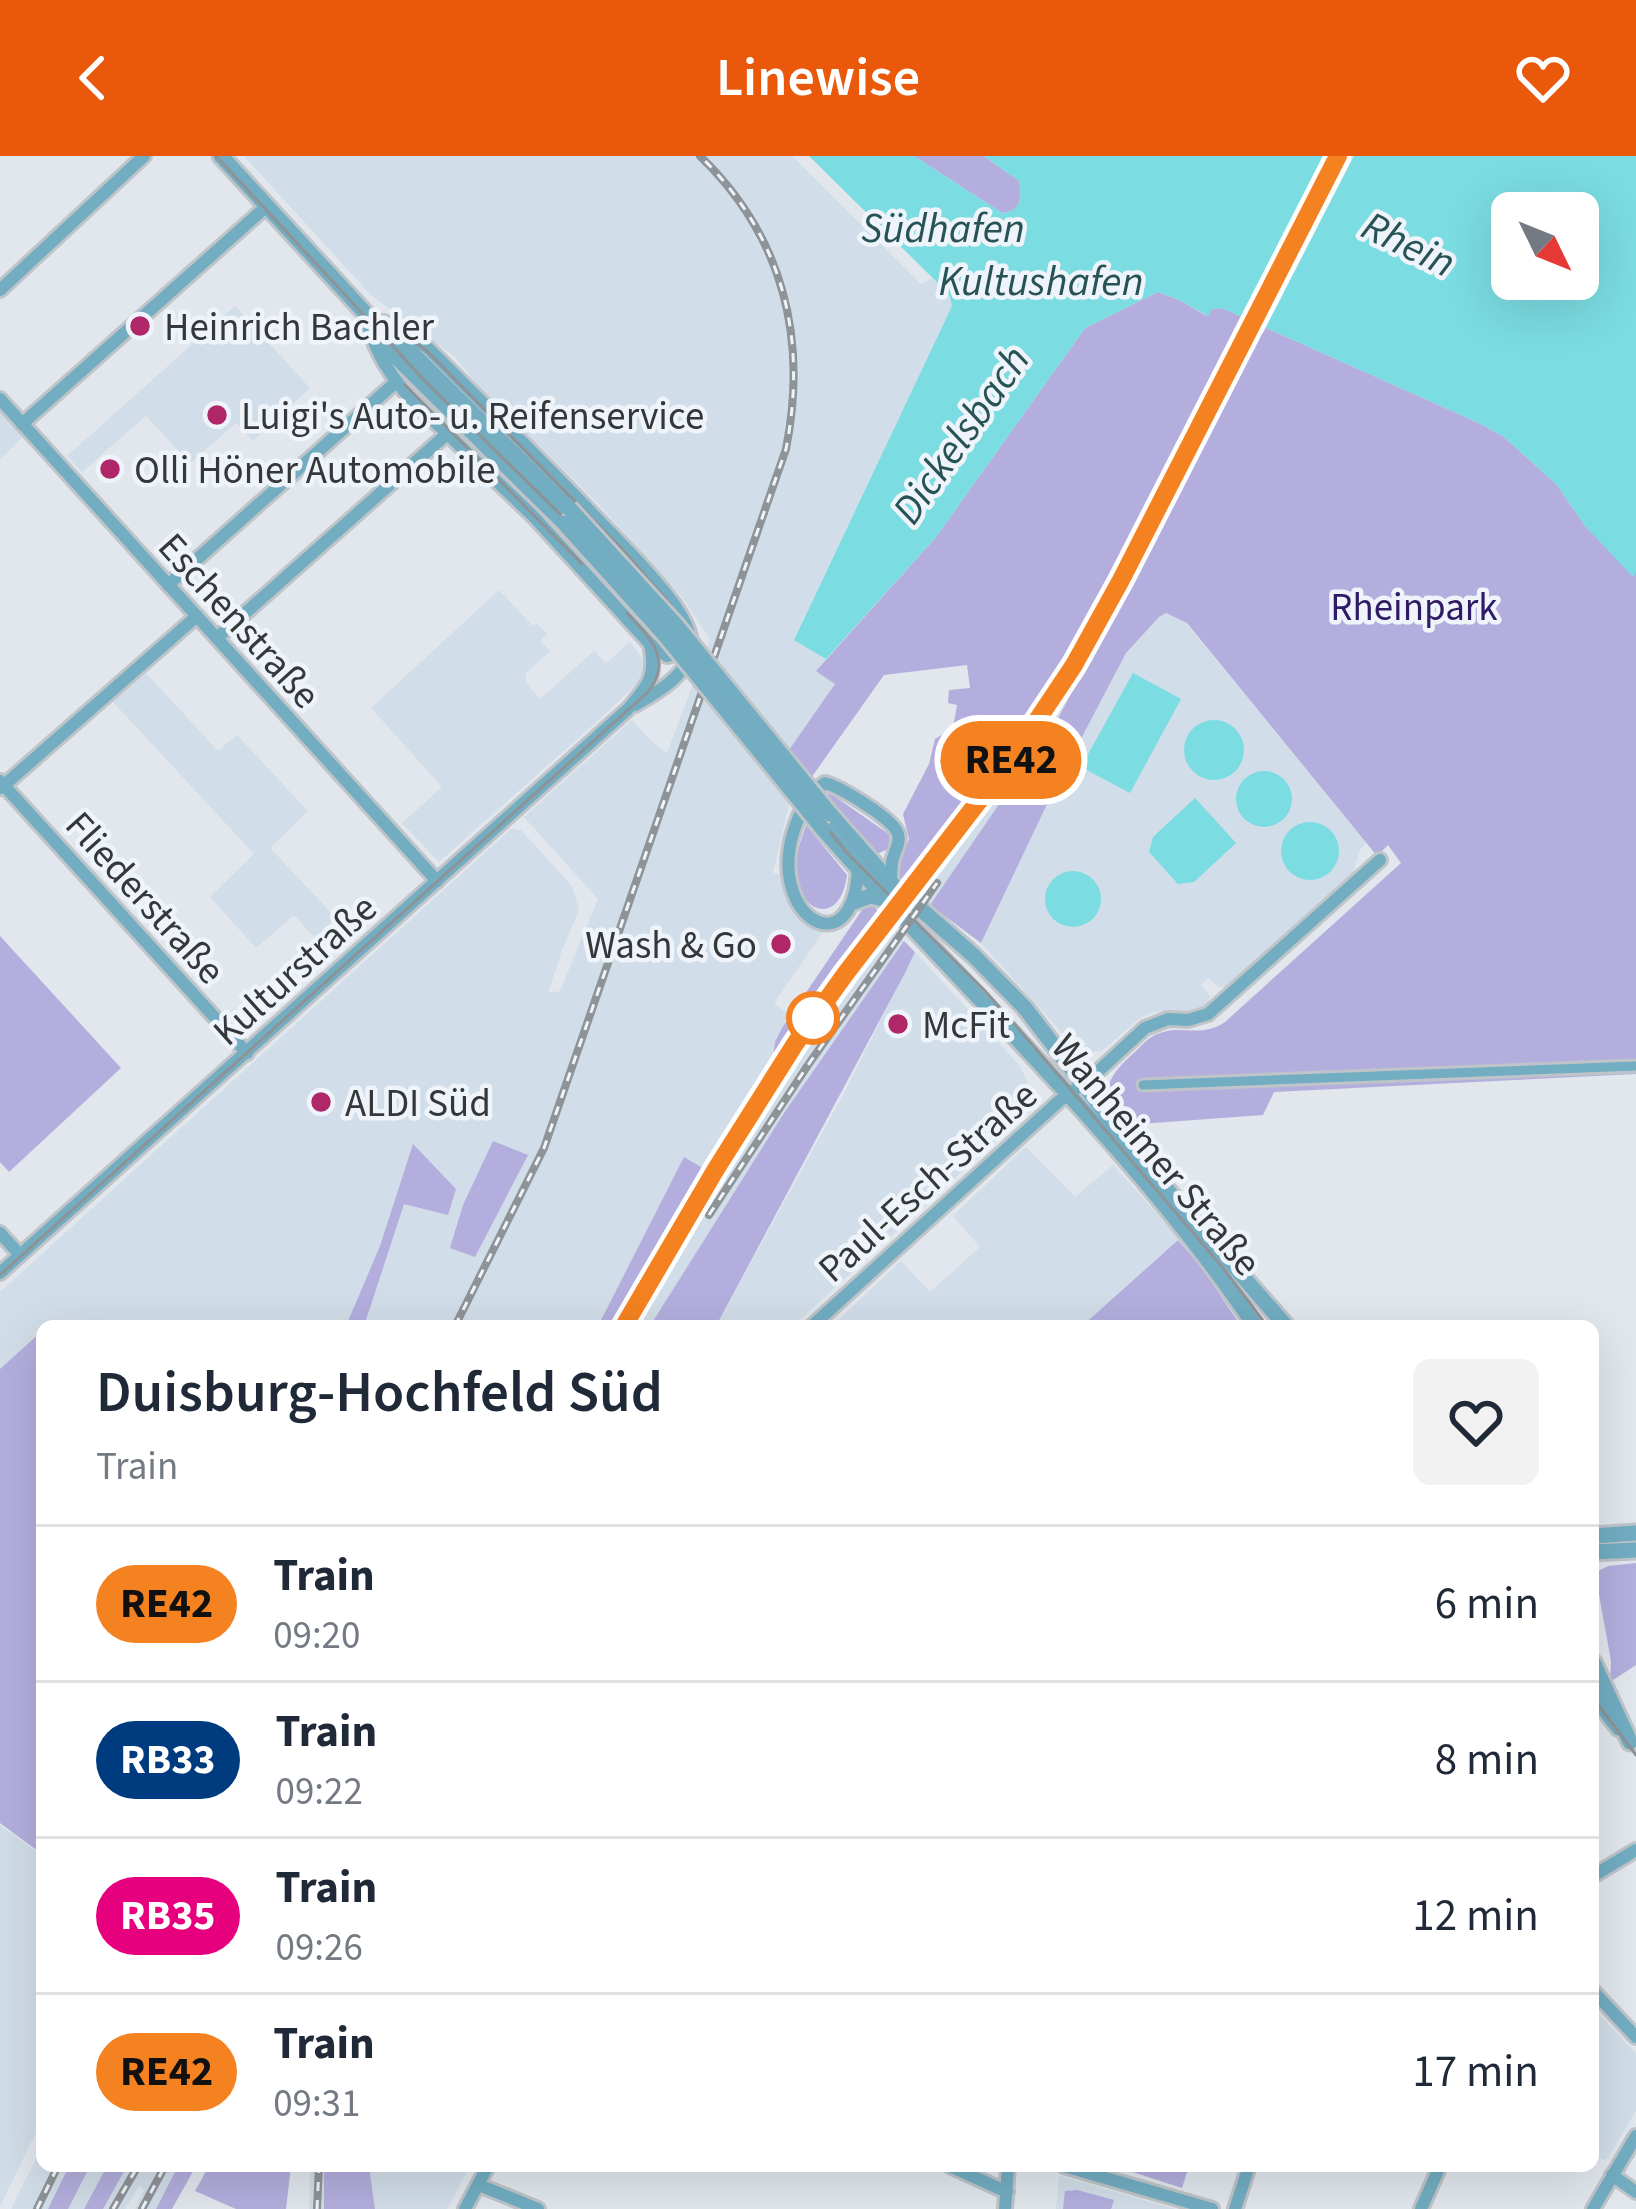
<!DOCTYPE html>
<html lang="en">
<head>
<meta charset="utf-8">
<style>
	body { margin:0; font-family:"Source Sans 3",sans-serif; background:#f2f2f3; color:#1f2937; height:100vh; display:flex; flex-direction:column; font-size:45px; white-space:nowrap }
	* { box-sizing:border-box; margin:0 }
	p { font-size:39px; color:#747a83 }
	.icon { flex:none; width:66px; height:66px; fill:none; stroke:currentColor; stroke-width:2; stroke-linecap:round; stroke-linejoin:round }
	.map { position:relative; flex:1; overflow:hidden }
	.details { position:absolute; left:36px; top:1164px; width:1563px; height:852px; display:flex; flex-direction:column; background:#fff; border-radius:18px; box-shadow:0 12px 48px #0002 }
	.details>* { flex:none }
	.badge { padding:0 24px; border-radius:39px; font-size:42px; line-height:78px }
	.needle { width:78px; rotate:133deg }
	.controls { position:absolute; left:1491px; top:36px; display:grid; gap:24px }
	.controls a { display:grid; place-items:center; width:108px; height:108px; border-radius:18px; background:#fff; box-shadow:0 12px 48px #0002; font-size:60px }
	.map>.badge { position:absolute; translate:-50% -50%; box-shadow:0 0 0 6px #fff }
	.round { display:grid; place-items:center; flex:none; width:126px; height:126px; border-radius:18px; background:#f2f2f3 }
	.overview { display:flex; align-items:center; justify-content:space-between; height:204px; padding:0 60px }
	h1 { font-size:57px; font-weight:600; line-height:90px }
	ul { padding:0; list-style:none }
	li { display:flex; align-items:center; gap:36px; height:156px; padding:0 60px; border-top:3px solid #e0e1e3 }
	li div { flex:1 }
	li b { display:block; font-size:45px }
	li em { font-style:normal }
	li .badge { min-width:132px; font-weight:700; text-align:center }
	header { display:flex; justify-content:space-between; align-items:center; height:156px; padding:0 60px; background:#ea580c; color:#fff; font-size:54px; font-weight:600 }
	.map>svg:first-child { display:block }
</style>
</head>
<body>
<header><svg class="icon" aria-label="back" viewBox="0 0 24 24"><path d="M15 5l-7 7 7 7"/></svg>Linewise<svg class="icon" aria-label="heart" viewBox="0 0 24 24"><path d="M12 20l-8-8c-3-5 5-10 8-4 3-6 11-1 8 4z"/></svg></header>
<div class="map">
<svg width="1636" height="2053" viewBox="0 0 1636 2053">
	<rect width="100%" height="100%" fill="#e1e7ed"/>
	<g fill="#d1dde8">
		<polygon points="244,0 792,0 921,128 932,122 949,138 952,150 794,483 826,503 816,515 836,528 849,531 950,419 999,372 1027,354 1067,335 1099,324 1148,317 1204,318 1257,329 1290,341 1458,418 1585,464 1596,467 1600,465 1623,471 1623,474 1636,479 1636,488 1493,443 1404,406 1293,354 1246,337 1201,328 1163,326 1108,334 1057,350 1009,377 983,397 888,499 838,566 789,648 773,717 779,718 791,749 823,776 774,847 789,859 775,886 772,912 883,759 904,785 784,957 650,1170 617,1170 710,1018 684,1001 598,1170 61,1170 55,1164 48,1170 42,1170 42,1175 0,1213 0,1136 511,673 521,674 572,730 579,754 562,794 548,837 560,835 598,743 524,661 632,564 648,582 667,597 710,483 680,439 601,351 475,226 454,200 371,139"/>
		<polygon points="235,150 310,232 253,285 236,267 190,307 146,260 82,316 67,300"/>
		<polygon points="0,249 26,277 0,304"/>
		<polygon points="1117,421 1130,428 1085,516 1025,612 930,749 908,730 1009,600 1043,552"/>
		<polygon points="499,434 533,470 537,467 547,478 540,485 550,495 526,517 526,527 540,543 594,495 606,507 630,486 642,502 644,515 637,527 612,552 439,706 402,667 442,631 371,552"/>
		<polygon points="1166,457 1186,467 1366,687 1360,694 1352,721 1230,832 1218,831 1209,822 1201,829 1210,840 1208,849 1191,855 1153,856 1140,862 1103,894 1081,898 981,787 1050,642 1126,497 1159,461"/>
		<polygon points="146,517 218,595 237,579 308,655 270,692 336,762 315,782 294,759 256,792 210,741 254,698 113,546"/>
		<polygon points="915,796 1020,910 1032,936 1029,954 793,1170 716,1170 843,939"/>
		<polygon points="1026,991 1075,1041 1113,1009 1179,1082 1082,1170 832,1170 901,1105 930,1136 980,1091 953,1060"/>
		<polygon points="0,1669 42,1700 42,1964 0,2050"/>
		<polygon points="1593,1852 1636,1897 1636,1955 1607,2003 1604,2004 1593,1999"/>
		<polygon points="42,1991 42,2010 107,2010 84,2053 11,2053"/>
		<polygon points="127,2010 178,2010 156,2053 135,2053 144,2034 139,2030 125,2053 103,2053"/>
		<polygon points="310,2010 324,2010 324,2053 309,2053"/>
		<polygon points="369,2010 470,2010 447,2053 375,2053"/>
		<polygon points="1059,2020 1175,2053 1056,2053"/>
	</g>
	<g fill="#b3aedd">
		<path d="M914,0H984L1019,25C1022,42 1022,55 1002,57Z"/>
		<path d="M1158,136L1179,144L1207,160L1212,153L1222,152L1483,269L1504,281L1557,329L1585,370L1636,417V918L1274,936L1263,959L1140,968L1113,960C1098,930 1116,913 1137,894C1144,887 1150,880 1160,877C1184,869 1201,882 1225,866L1401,707L1388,689L1377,700L1187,467L1166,457L1159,461L1126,497L1050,642L981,787L930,749L1058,562L1130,429L1117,422L1043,552L1009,600L908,730L896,717L909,683L903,658L929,608L935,583L953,572L957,549L948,547L949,534L970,532L967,509L884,519L811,622L789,594L835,528L816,515L936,381L1085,172Z"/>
		<polygon points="830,637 890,679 888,693 877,698 867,692 826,640"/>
		<path d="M806,669L847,719C841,770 799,759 796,716C795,700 801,684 806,669Z"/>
		<polygon points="868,751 874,751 883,759 771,916 775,886 782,872 862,754"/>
		<polygon points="0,780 121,912 9,1016 0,1006"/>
		<polygon points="904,785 915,796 905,817 716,1170 650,1170 784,957"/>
		<polygon points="493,985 528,999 475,1101 450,1092 463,1049"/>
		<polygon points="413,988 456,1033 448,1059 404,1048 364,1170 346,1170 380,1090"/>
		<polygon points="684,1001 711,1017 617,1170 598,1170"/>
		<polygon points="1178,1084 1204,1115 1241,1170 1082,1170"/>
		<polygon points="42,1175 42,1698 0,1667 0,1213"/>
		<polygon points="1636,1407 1636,1509 1610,1526 1611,1505 1596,1422 1598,1415 1608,1410"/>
		<polygon points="69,2010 90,2010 68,2053 48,2053"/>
		<polygon points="107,2010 127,2010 103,2053 84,2053"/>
		<polygon points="178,2010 196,2010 172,2053 156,2053"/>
		<polygon points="209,2010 291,2010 286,2053 236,2053 195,2035"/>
		<polygon points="324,2010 369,2010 375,2053 324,2053"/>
		<polygon points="1114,2010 1189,2010 1182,2032"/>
		<polygon points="1077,2034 1114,2044 1111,2053 1063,2053 1065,2035"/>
	</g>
	<g fill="#7bdce1" fill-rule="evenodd">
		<path d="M809,0H914L1002,57C1022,55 1022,42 1019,25L984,0H1636V417L1633,421L1585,370L1557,329L1504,281L1483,269L1222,152L1212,153L1208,160L1179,144L1158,136L1085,172L936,381L826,503L794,484L952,150L949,138ZM1512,57H1578V123H1512Z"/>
		<polygon points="1133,517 1181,543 1130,637 1081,611"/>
		<circle cx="1214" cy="594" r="30"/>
		<circle cx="1264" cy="643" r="28"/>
		<polygon points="1195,642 1236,687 1194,726 1178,728 1149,696 1153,681"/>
		<circle cx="1310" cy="695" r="29"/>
		<circle cx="1073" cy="743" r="28"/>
	</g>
	<polygon fill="#e1e7ed" points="1334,0 1354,0 1263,177 1246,169"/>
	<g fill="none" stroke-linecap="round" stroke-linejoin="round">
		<defs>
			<polyline id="pedestrian" points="1143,929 1636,910"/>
			<g id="minor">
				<polyline points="0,134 144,0"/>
				<path d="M384,166L406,176L429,193C482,246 535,298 587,352C616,383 649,414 674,448C682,460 692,476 691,491C690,518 656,537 635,549"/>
				<path d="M369,171C376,198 391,220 410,242L533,360L650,488L667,500L683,496"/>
				<polyline points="0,243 437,725"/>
				<polyline points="22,268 267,50"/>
				<polyline points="168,429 396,226"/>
				<polyline points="217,482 448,277"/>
				<polyline points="0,625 247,897"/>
				<polyline points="1,632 197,460"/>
				<path d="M858,713C853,813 766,761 794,674C800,655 809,637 825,627C840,631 894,663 898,678C901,688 893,697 892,707C891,714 891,720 891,727"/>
				<polyline points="0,1077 20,1099"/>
				<path d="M0,1117L628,553C648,529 657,521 650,488"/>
				<polyline points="812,1170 1058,946 1093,920 1145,872 1168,863 1188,864 1208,858 1380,704"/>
				<polyline points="1593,1720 1636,1694"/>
				<polyline points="1593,1835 1636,1881"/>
				<polyline points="950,2010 1007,2036"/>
				<polyline points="1064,2010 1212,2053"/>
				<polyline points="1612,2019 1636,2036"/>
				<polyline points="479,2029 538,2053"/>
				<polyline points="465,2053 488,2010"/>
				<polyline points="1005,2053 1008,2010"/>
				<polyline points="1235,2053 1249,2010"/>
				<polyline points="1421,2053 1440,2010"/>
				<polyline points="1593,2053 1636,1980"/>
			</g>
			<g id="tertiary">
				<polyline points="221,0 366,158 397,182 569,352"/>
				<polyline points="371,166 384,189 564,367"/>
				<polyline points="830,658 891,727 974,800 1025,852 1146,1010 1286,1170"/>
				<path d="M823,673C967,837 1133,989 1255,1170"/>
				<polyline points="854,746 870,740 884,743"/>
				<polyline points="1593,1380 1636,1377"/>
				<polyline points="1593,1396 1636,1394"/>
				<polyline points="1593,1506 1630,1586"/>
				<polyline points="1593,1539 1619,1572"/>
			</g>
		</defs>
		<use href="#pedestrian" stroke="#bfc4c9" stroke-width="15"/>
		<use href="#minor" stroke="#bfc4c9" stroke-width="18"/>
		<use href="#tertiary" stroke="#bfc4c9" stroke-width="21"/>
		<use href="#pedestrian" stroke="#72adc2" stroke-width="9"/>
		<use href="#minor" stroke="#72adc2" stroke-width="12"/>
		<use href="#tertiary" stroke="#72adc2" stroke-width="15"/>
		<g stroke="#8e9397" stroke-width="3">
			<polyline points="216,0 426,226 565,363 667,475 848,698 985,835 1025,880 1224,1113 1267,1170"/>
			<polyline points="377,162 406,179 428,196 620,391 670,448 685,474 687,495"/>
			<polyline points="405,229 582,408"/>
			<path d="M0,1119L649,535C673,502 649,481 627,457"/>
			<polyline points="1593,1542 1636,1599"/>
		</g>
		<defs>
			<g id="rail">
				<polyline points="709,1059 808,909 937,727"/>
				<path d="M455,1170L544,992L786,293C808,182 783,80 700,0"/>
				<polyline points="624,1170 752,954 795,888 846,817 996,625 1060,532 1121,423 1338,0"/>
				<polyline points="37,2053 58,2010"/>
				<polyline points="113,2053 138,2010"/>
				<polyline points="142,2053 165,2010"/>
				<polyline points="317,2053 319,2010"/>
			</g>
		</defs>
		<use href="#rail" stroke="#8e9397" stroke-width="8"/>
		<use href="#rail" stroke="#eef4fa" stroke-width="3" stroke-dasharray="9" stroke-linecap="butt"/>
		<defs>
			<g id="tertiary-bridge">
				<polyline points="569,352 675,468 830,658"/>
				<polyline points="564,367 664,478 823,673"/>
			</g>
		</defs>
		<use href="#tertiary-bridge" stroke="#bfc4c9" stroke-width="21" stroke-linecap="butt"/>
		<use href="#tertiary-bridge" stroke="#72adc2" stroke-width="15"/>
	</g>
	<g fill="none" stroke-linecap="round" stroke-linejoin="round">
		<defs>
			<polyline id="line" points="624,1170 716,1013 795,888 846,817 1012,602 1074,509 1121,424 1338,0"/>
		</defs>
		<use href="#line" stroke="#fff" stroke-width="27"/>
		<use href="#line" stroke="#f58220" stroke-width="18"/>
	</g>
	<g fill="#b02769" stroke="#eef4fa" stroke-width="4.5">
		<circle cx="140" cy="170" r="12"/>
		<circle cx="217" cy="259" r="12"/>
		<circle cx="110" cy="313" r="12"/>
		<circle cx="781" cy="788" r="12"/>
		<circle cx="898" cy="868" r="12"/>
		<circle cx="321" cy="946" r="12"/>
	</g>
	<circle fill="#fff" stroke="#f58220" stroke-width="6" cx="813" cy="862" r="24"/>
	<g text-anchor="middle" stroke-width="9" stroke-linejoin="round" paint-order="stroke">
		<g font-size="39" fill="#35383a" stroke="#eef4fa" text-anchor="start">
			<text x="164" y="184">Heinrich Bachler</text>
			<text x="241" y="273">Luigi's Auto- u. Reifenservice</text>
			<text x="134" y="327">Olli Höner Automobile</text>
			<text x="757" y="802" text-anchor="end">Wash &amp; Go</text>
			<text x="922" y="882">McFit</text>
			<text x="345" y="960">ALDI Süd</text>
		</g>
		<g font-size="39" fill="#2f1b65" stroke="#eef4fa">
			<text x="1414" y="464">Rheinpark</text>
		</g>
		<g font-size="39" fill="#35383a" stroke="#eef4fa">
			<text transform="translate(240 464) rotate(48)" y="14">Eschenstraße</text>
			<text transform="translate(146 741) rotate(48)" y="14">Fliederstraße</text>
			<text transform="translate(294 813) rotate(-42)" y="14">Kulturstraße</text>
			<text transform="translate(1157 998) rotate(50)" y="14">Wanheimer Straße</text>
			<text transform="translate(927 1025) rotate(-42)" y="14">Paul-Esch-Straße</text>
		</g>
		<g font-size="42" font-style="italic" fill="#275356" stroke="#eef4fa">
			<text x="943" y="86">Südhafen</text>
			<text transform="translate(1409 87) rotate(26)" y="15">Rhein</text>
			<text x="1041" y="139">Kultushafen</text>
			<text transform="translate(960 278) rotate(-55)" y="15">Dickelsbach</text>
		</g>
	</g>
</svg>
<div class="controls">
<a><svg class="needle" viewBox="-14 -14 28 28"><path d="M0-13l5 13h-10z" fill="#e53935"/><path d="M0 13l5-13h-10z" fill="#747a83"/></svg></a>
</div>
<b class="badge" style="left:1011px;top:604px;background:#f58220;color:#111">RE42</b>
<section class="details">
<div class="overview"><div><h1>Duisburg-Hochfeld Süd</h1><p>Train</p></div><a class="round"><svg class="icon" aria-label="heart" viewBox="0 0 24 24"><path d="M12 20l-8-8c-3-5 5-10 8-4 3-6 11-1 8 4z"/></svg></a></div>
<ul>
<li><span class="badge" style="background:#f58220;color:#111">RE42</span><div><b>Train</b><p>09:20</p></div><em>6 min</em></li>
<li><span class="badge" style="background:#003b80;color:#fff">RB33</span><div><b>Train</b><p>09:22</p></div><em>8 min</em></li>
<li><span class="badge" style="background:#e6007e;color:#fff">RB35</span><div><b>Train</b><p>09:26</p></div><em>12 min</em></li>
<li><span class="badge" style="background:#f58220;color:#111">RE42</span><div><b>Train</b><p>09:31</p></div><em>17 min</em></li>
</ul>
</section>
</div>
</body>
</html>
